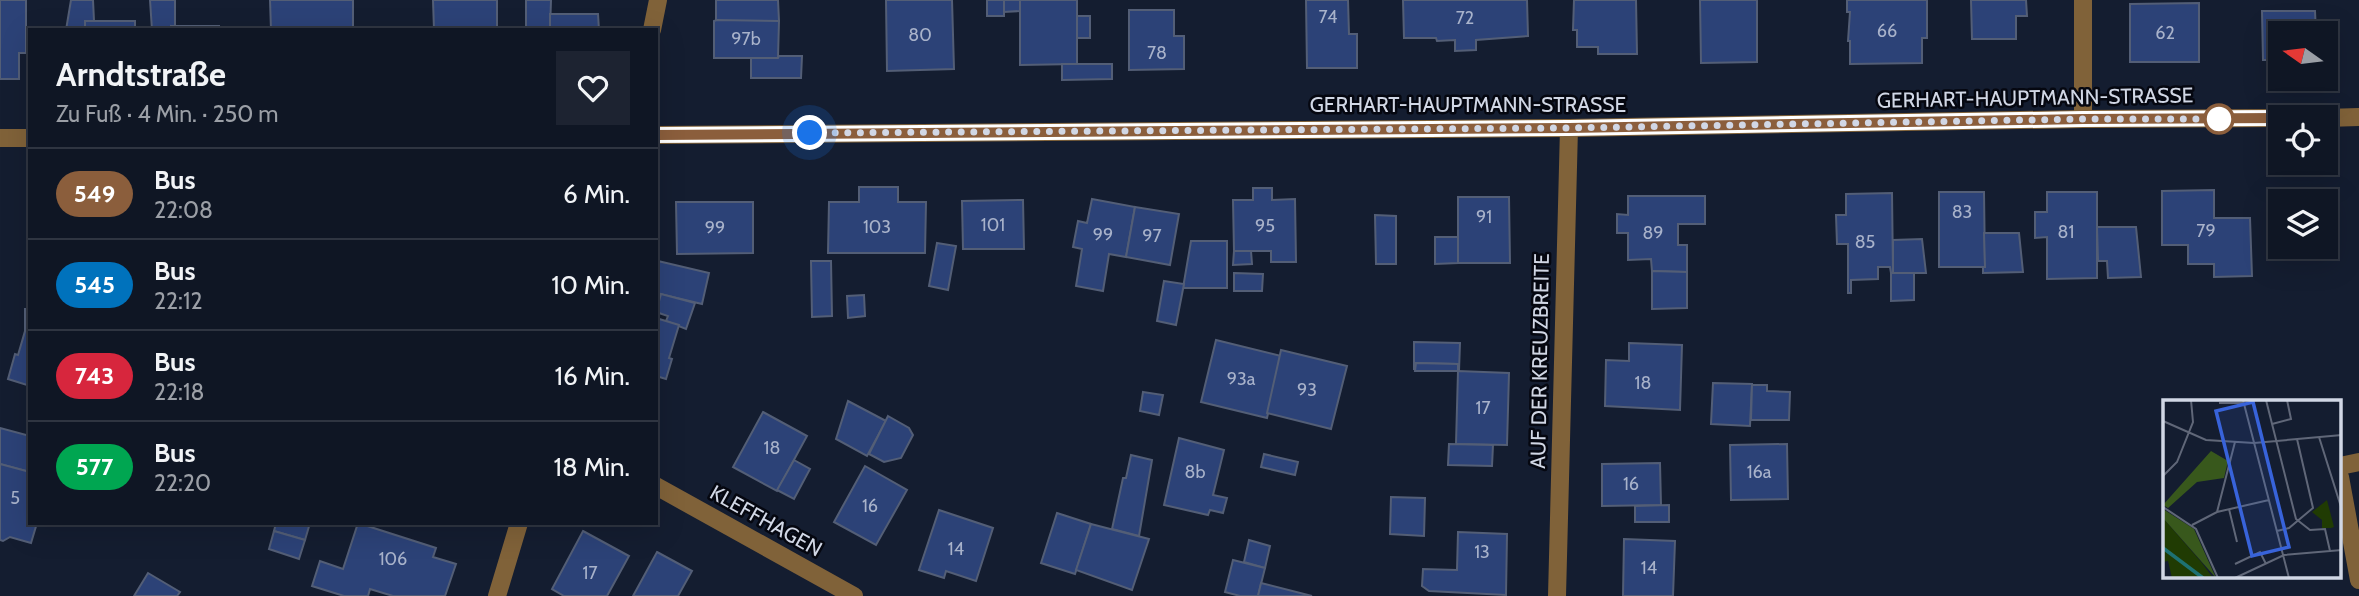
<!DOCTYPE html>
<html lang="de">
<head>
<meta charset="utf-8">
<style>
	body { margin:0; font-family:Cabin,sans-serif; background:#1d2331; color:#f1f3f6; height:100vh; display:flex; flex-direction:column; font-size:26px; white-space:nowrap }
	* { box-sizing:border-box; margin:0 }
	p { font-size:23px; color:#9b9fa6 }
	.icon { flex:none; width:38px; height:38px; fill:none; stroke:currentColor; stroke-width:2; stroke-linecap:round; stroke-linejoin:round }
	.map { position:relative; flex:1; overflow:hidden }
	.drawer { position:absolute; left:28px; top:28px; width:630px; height:497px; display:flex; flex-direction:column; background:#0f1624; border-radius:0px; box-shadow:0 7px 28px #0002,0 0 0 2px #2f3541 }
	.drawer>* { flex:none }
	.badge { padding:0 14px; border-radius:23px; font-size:24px; line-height:46px }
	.needle { width:46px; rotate:284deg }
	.controls { position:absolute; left:2268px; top:21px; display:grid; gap:14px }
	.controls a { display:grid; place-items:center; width:70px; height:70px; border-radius:0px; background:#0f1624; box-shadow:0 7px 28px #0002,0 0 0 2px #2f3541; font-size:35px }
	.you { position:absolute; width:35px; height:35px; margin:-18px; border:5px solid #fff; border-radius:50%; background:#1a73e8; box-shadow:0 0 0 10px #1a73e833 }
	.map>.badge { position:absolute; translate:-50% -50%; box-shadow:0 0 0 4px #fff }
	.round { display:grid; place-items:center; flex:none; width:74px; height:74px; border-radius:0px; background:#1d2331 }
	.overview { display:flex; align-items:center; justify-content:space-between; height:119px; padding:0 28px }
	h1 { font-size:33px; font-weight:700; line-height:52px }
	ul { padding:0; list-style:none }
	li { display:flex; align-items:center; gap:21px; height:91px; padding:0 28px; border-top:2px solid #2f3541 }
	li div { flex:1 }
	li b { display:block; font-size:26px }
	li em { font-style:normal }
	li .badge { min-width:77px; font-weight:700; text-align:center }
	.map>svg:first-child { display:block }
</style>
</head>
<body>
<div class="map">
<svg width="2359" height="596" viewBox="0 0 2359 596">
	<rect width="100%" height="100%" fill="#141d30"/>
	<g fill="#2c4277" stroke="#535e76" stroke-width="2">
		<polygon points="0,0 26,0 26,53 19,53 19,79 0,79"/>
		<polygon points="71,0 93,0 94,21 85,21 85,30 66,30"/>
		<polygon points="150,0 175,0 175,27 171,26 171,30 152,30"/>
		<polygon points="270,0 353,0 353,30 271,30"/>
		<polygon points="433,0 497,0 497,30 434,30"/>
		<polygon points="526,0 551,0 550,30 526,30"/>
		<polygon points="716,0 778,0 779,21 716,22"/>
		<polygon points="886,0 952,0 954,69 887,71"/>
		<rect x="987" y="0" width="17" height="16"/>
		<polygon points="1004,0 1020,0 1020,11 1004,12"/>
		<polygon points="1020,0 1077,0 1077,64 1020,65"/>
		<polygon points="1306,0 1348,0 1349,34 1357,34 1357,68 1307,68"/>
		<polygon points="1403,0 1527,0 1528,36 1476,40 1476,50 1455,51 1455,40 1437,41 1436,38 1404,38"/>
		<polygon points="1574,0 1636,0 1637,54 1598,54 1598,47 1577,47 1577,30 1573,30"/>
		<polygon points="1700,0 1757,0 1757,62 1701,63"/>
		<polygon points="1847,0 1927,0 1927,38 1922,38 1922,63 1850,64 1850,41 1848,41 1850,12 1847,12"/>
		<polygon points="1971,0 2026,0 2027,16 2016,16 2016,39 1972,39"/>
		<polygon points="2199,3 2199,62 2130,62 2130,4"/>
		<polygon points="1129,10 1174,10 1174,36 1184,36 1184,69 1129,70"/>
		<polygon points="2262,11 2315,11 2316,33 2280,33 2280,60 2263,60"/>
		<polygon points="550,14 598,14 599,30 550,30"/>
		<rect x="1077" y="16" width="13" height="22"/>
		<polygon points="717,20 779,21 778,58 714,58 714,21"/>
		<rect x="85" y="21" width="50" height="9"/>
		<rect x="171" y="26" width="48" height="4"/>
		<polygon points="779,56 802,56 801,78 751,78 751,58 778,58"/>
		<polygon points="1062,64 1112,64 1112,79 1062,80"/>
		<polygon points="859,187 898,187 898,202 926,202 925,253 828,253 829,202 859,202"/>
		<polygon points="1253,188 1272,188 1272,200 1295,199 1296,262 1271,262 1271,251 1234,251 1233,200 1253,200"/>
		<polygon points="2214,190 2214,218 2250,218 2252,276 2214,277 2214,264 2188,264 2188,245 2162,245 2162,191"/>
		<polygon points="1939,192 1984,192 1985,267 1939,267"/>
		<polygon points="2047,192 2097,192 2097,278 2047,279 2047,237 2035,238 2035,212 2047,212"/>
		<polygon points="1892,193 1893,273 1891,273 1890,267 1878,267 1878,279 1851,280 1851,293 1848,293 1848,244 1837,244 1836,215 1846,215 1846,194"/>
		<polygon points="1628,196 1705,196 1705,224 1678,224 1678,245 1687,245 1687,272 1652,271 1651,259 1628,260 1628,233 1617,233 1617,214 1628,215"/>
		<polygon points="1458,197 1509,197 1510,263 1458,263"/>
		<polygon points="1092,199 1135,207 1126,257 1109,254 1103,291 1076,286 1082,249 1073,247 1078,221 1087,223"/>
		<polygon points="1023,200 1024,249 963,249 962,201"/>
		<polygon points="676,202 753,202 753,253 677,254"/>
		<polygon points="1135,207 1179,214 1170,265 1126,257"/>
		<polygon points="1375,215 1396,216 1396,264 1376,264"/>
		<polygon points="2097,227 2136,227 2141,277 2108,278 2107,261 2098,261"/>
		<polygon points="1984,233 2019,233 2023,272 1983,273 1983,267 1985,267"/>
		<polygon points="1435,237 1458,237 1458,263 1435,264"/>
		<polygon points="1922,239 1926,273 1893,273 1893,240"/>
		<polygon points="1191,241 1227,241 1227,288 1183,288"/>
		<polygon points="937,243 956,246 948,290 929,286"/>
		<polygon points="1234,251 1251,251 1252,264 1233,265"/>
		<polygon points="658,261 709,273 702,304 656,293"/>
		<polygon points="811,261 831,261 832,316 812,317"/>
		<polygon points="1652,271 1687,272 1687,308 1652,309"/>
		<polygon points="1234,273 1263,274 1262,291 1234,291"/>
		<polygon points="1891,273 1914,273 1914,300 1891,301"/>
		<polygon points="1164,281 1184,284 1176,325 1157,321"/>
		<polygon points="661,294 695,303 686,329 666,321 668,316 656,312"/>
		<polygon points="864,295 865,316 848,318 847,296"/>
		<polygon points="25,309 30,309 30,386 8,379 15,354 18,355 25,331"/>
		<polygon points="656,318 679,325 669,358 672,359 666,379 656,376"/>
		<polygon points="1216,340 1281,356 1267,418 1201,402"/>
		<polygon points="1414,342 1460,343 1459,371 1458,364 1416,363 1414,370"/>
		<polygon points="1629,343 1682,345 1680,410 1605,406 1606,360 1629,361"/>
		<polygon points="1281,350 1347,366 1331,429 1267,413"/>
		<polygon points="1416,363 1458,364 1458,371 1415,371"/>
		<polygon points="1458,371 1509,373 1507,445 1456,444"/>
		<polygon points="1713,383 1752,384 1750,426 1711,424"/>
		<polygon points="1752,385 1767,385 1767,391 1790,392 1789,420 1751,420"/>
		<polygon points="1143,392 1163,395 1159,415 1140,411"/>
		<polygon points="848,401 886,421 867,456 836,439"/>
		<polygon points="763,412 807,436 777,491 733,467"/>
		<polygon points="888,416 909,428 913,435 901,458 884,462 869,454"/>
		<polygon points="0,428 30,436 30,472 0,464"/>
		<polygon points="1179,438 1224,450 1213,495 1227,498 1223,513 1210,510 1208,515 1164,505"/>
		<polygon points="1449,444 1493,445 1492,466 1448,465"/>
		<polygon points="1787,444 1788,499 1731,500 1730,445"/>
		<polygon points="1264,454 1298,462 1295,475 1261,467"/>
		<polygon points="1131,455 1152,460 1139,536 1112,529 1123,478 1126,478"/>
		<polygon points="794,460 810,469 794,499 777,490"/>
		<polygon points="1660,463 1661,505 1602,506 1602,464"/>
		<polygon points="0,464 30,472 30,523 37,523 31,543 10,537 3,541 0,540"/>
		<polygon points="865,466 907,490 876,545 834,522"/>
		<polygon points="1391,497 1425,498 1424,536 1390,534"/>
		<polygon points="1669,505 1669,522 1635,522 1635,506"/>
		<polygon points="939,510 993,528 976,581 946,571 944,578 919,570"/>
		<polygon points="1057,513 1091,524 1075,574 1041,563"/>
		<polygon points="276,523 310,523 305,540 274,531"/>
		<polygon points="358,523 436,548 433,557 456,564 445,596 393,596 370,589 368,596 344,596 312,586 320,561 343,569"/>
		<polygon points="1091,524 1149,539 1132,590 1076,570"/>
		<polygon points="274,531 305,540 299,559 269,549"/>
		<polygon points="583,531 629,556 607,596 564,596 552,589"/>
		<polygon points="1458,532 1507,534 1506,595 1429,591 1422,586 1423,569 1457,570"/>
		<polygon points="1624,539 1675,541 1673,596 1623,596"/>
		<polygon points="1249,540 1270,546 1265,568 1244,562"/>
		<polygon points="657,552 692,571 678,596 633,596"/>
		<polygon points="1233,560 1265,568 1258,596 1240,596 1225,592"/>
		<polygon points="148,573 180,592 177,596 134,596"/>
		<polygon points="1261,583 1312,596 1258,596"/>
	</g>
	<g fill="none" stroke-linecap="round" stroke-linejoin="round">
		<g stroke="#806239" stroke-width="18">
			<polyline points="2083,0 2083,119"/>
			<polyline points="652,30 658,0"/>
			<polyline points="2326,118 2359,117"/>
			<polyline points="656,135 1569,128 2083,119 2280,118"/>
			<polyline points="0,138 30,138"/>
			<polyline points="2340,466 2359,462"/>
			<polyline points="2340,477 2359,580"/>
			<polyline points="656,486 854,596"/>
			<polyline points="497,596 519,523"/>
			<polyline points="1557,596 1569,128"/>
		</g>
	</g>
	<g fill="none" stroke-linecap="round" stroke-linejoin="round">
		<defs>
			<polyline id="line" points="656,135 1569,128 2083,119 2280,118"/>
		</defs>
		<use href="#line" stroke="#fff" stroke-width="16"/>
		<use href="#line" stroke="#8b5e3c" stroke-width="10"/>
		<polyline stroke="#d1d7e5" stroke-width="7" stroke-dasharray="0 12.6" points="810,133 1569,128 2083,119 2219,119"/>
	</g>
	<circle fill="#fff" stroke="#8b5e3c" stroke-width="3.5" cx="2219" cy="119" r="14"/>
	<g text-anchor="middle" stroke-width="5" stroke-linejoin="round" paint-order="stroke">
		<g font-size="18" fill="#a8b2ca">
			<text x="1328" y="23">74</text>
			<text x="1465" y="24">72</text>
			<text x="1887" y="37">66</text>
			<text x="2165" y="39">62</text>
			<text x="920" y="41">80</text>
			<text x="746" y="45">97b</text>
			<text x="1157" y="59">78</text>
			<text x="1962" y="218">83</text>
			<text x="1484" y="223">91</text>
			<text x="993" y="231">101</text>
			<text x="1265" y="232">95</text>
			<text x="877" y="233">103</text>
			<text x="715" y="234">99</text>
			<text x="2206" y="237">79</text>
			<text x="2066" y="238">81</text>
			<text x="1653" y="239">89</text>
			<text x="1103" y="241">99</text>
			<text x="1152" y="242">97</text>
			<text x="1865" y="248">85</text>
			<text x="1241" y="385">93a</text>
			<text x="1643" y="389">18</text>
			<text x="1307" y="396">93</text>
			<text x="1483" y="414">17</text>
			<text x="772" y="454">18</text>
			<text x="1195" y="478">8b</text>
			<text x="1759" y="478">16a</text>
			<text x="1631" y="490">16</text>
			<text x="15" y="504">5</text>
			<text x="870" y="512">16</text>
			<text x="956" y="555">14</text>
			<text x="1482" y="558">13</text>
			<text x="393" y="565">106</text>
			<text x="1649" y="574">14</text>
			<text x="590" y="579">17</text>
		</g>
		<g font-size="21" fill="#d1d7e5" stroke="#050710">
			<text transform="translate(2035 98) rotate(-1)" y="7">GERHART-HAUPTMANN-STRASSE</text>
			<text x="1468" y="112">GERHART-HAUPTMANN-STRASSE</text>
			<text transform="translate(1540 361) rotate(-89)" y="7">AUF DER KREUZBREITE</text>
			<text transform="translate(766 521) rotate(29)" y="7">KLEFFHAGEN</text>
		</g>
	</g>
	<g transform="translate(2163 400)">
		<rect width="178" height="178" fill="#141d30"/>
		<path d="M164,100L171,127L168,128H159V120L149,112ZM0,118L39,163L50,178H9L5,161L0,162Z" fill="#203b03"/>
		<path d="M48,51L65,61L61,78L34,82L5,108L0,105ZM0,109L31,129L53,178L0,118Z" fill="#38581c"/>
		<path fill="none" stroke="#1e7173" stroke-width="3.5" d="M0,148L40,178"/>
		<path fill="none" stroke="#606778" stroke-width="2" d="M80,0L126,178M103,0L133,119L147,130L162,129L167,151M56,3H81M0,21L43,40L91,43L179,35M109,24L128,19L124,0M156,37L179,110M0,76L14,62L30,22L28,0M0,107L33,129L55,178M66,109L74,142M54,112L72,42M29,125L54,112L106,100M114,131L126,128L150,108L134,39M72,164L97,152L103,164M72,178L121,155L179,150"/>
		<path fill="#3863da" fill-opacity="0.15" stroke="#3863da" stroke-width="3.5" d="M90,2L126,147L89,156L53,11Z"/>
		<rect width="178" height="178" fill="none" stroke="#d1d7e5" stroke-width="3.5"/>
	</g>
</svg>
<div class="controls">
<a><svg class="needle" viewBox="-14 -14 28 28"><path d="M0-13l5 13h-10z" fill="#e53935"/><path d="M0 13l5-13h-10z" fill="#9b9fa6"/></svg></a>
<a><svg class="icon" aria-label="locate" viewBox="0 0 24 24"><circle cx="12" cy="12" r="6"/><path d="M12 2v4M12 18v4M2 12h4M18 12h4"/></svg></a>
<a><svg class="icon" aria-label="layers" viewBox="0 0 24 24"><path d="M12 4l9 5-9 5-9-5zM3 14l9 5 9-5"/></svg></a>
</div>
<div class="you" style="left:810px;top:133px"></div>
<section class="drawer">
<div class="overview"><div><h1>Arndtstraße</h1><p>Zu Fuß · 4 Min. · 250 m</p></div><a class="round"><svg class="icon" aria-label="heart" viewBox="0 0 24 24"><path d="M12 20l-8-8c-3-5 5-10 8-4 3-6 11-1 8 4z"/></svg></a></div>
<ul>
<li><span class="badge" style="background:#8b5e3c;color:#fff">549</span><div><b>Bus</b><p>22:08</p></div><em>6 Min.</em></li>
<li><span class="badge" style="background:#0072bc;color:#fff">545</span><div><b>Bus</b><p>22:12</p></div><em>10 Min.</em></li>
<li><span class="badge" style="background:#d7263d;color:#fff">743</span><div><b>Bus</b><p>22:18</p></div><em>16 Min.</em></li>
<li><span class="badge" style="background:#00a651;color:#fff">577</span><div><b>Bus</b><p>22:20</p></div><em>18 Min.</em></li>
</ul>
</section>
</div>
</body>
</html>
